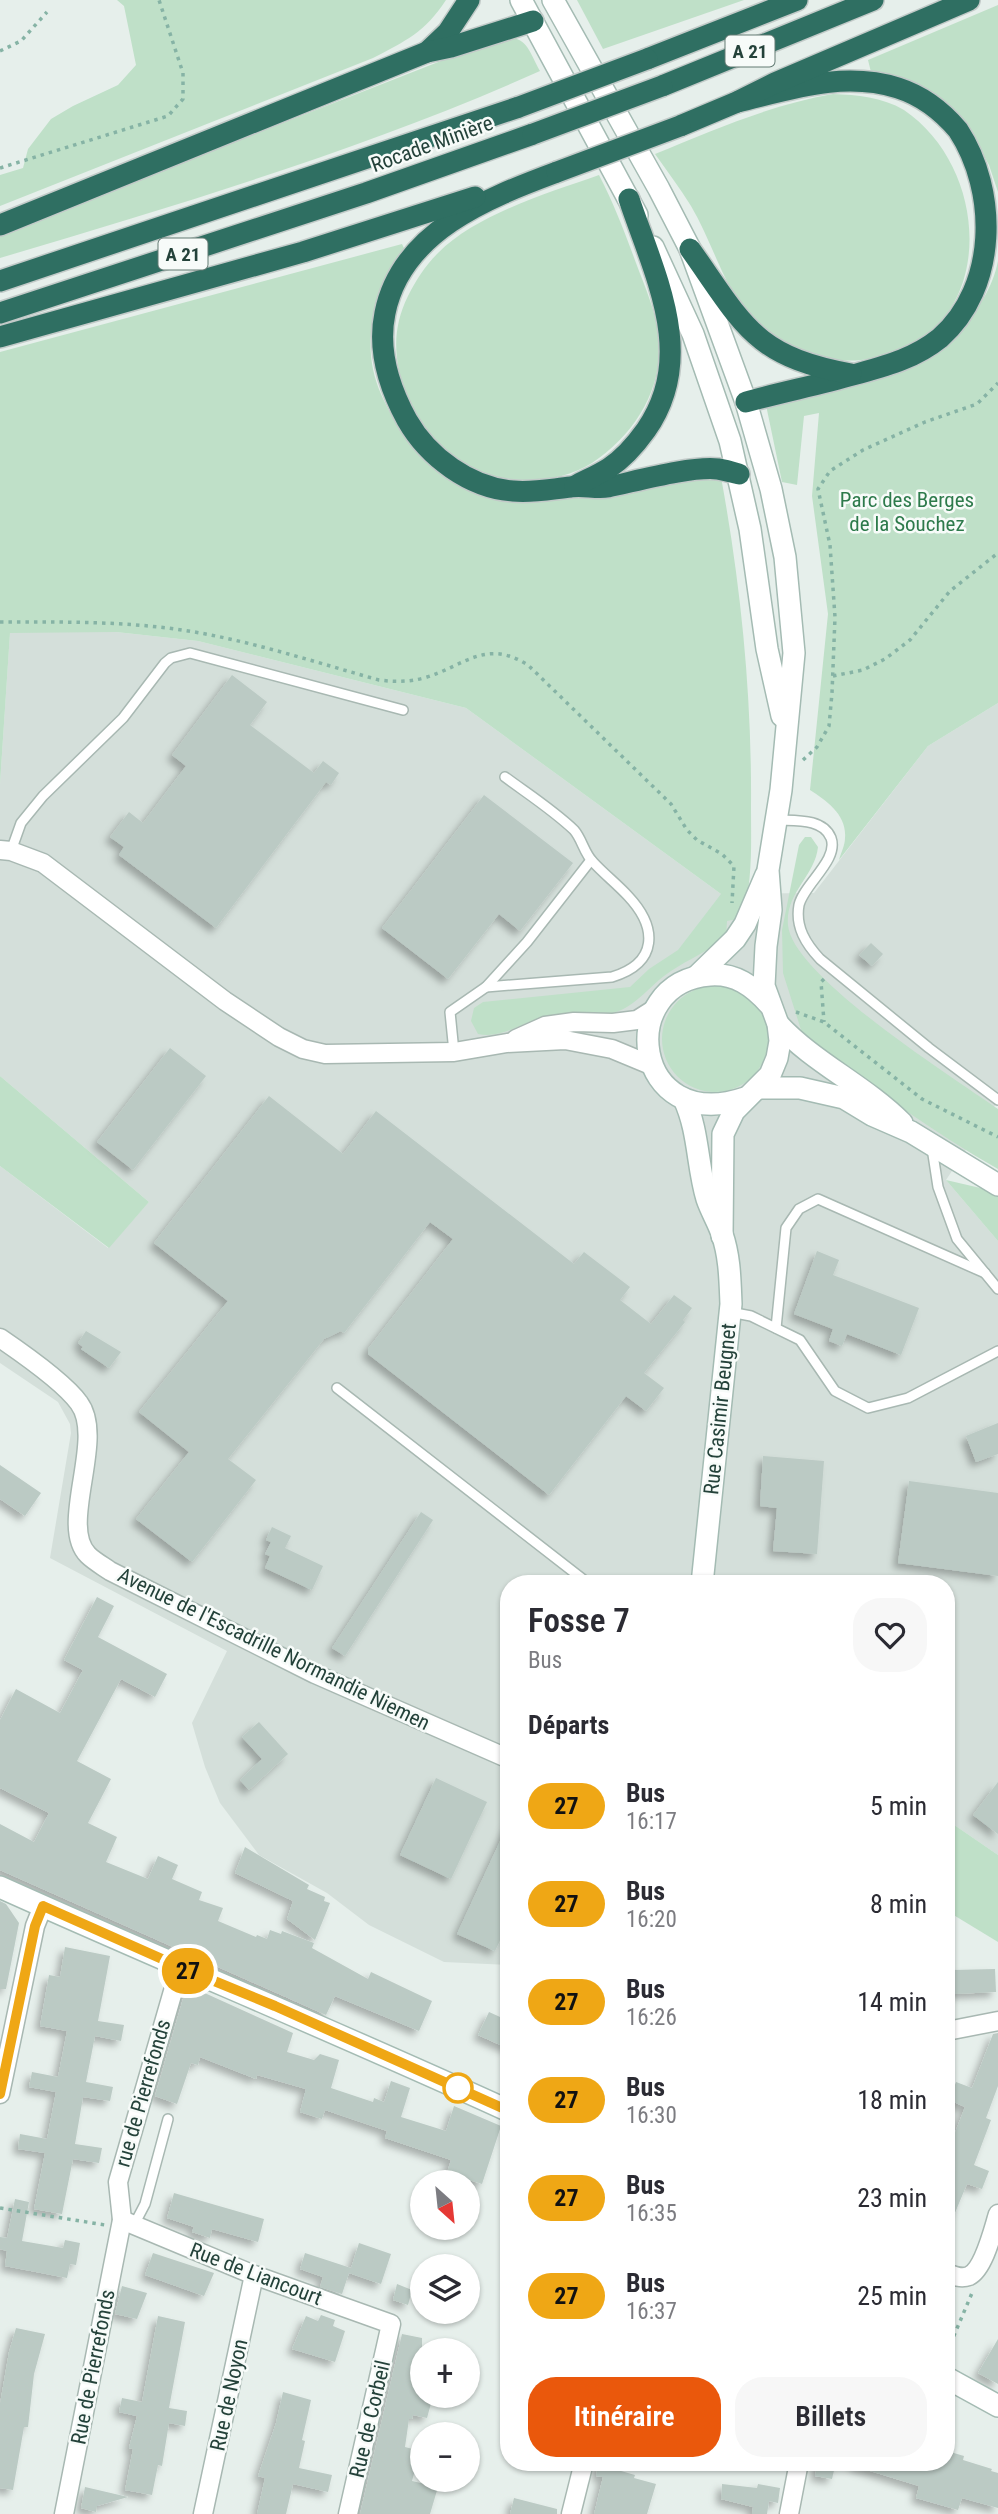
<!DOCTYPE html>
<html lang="fr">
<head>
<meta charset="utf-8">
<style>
	body { margin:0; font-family:"Roboto Condensed",sans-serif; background:#f7f7f7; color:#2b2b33; height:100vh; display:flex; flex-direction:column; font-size:26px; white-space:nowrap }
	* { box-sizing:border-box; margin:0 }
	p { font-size:23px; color:#7c7c81 }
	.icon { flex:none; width:38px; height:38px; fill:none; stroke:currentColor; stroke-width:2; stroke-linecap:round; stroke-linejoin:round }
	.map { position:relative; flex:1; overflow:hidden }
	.panel { position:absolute; left:500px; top:1575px; width:455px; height:896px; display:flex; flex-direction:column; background:#fff; border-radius:28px; box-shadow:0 2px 5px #0004 }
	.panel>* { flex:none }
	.badge { padding:0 14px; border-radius:23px; font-size:24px; line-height:46px }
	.needle { width:46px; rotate:153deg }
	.fabs { position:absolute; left:410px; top:2170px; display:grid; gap:14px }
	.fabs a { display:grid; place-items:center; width:70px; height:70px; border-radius:50%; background:#fff; box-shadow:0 2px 5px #0004; font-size:35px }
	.map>.badge { position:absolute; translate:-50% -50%; box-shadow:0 0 0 4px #fff }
	h2 { padding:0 28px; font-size:26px; line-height:63px }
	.round { display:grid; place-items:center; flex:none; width:74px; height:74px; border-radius:28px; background:#f7f7f7 }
	.summary { display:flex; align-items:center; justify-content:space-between; height:119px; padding:0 28px }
	h1 { font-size:33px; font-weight:600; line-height:52px }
	.action { display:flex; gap:14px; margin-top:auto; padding:14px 28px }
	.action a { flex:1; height:80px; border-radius:28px; background:#ea580c; color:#fff; font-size:28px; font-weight:600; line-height:80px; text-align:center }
	.action a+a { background:#f7f7f7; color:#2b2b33 }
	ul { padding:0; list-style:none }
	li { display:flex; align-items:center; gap:21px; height:98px; padding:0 28px }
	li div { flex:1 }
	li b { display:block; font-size:26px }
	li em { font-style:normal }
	li .badge { min-width:77px; font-weight:700; text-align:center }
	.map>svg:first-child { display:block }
</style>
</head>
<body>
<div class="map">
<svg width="998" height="2514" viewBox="0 0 998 2514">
	<defs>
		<filter id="shadow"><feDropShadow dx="-5" dy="5" stdDeviation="3.5" flood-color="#0004"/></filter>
	</defs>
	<rect width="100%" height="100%" fill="#e6efeb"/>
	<polygon fill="#d4dfda" points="10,632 116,632 198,641 466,708 721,894 814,893 928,746 998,703 998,1101 946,1180 998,1241 998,1855 947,1820 947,1584 509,1584 509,1965 444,1962 369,1925 327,1893 259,1855 220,1803 205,1767 192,1723 227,1651 50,1558 71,1433 70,1424 58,1402 0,1363 0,1166 108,1248 149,1202 0,1076 0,784"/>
	<g fill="#bfe0c8">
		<path d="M117,0H446C425,32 406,41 373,58L0,206V175L23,168L28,149L51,119L73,106L118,85L136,65L124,6Z"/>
		<polygon points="577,0 744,0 603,49"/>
		<polygon points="998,5 998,192 989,165 971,133 871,72 868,60"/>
		<path d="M502,37C528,36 529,52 540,71C368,148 181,204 0,258V234Z"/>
		<path d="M833,94C857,95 882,97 904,110C998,174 997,347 861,360C828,363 792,353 766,333C727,302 716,248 691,206C680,188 667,171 655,154C714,130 770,105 833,94Z"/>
		<path d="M599,175C614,204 625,233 636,263C645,287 657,314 659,339C663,391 633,436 592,463C562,482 517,485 484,473C444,458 417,429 404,388C393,356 393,326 408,296C416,280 425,266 438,253C477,214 548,193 599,175Z"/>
		<path d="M402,244L405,250C374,292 359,344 381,394C398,433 426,473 469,488C482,492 498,492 511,494C538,498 563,500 590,496C634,490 677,475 721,477C741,586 752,696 751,807C751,844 753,882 742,918L727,921L726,937C709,951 689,959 671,971C648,986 633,1012 604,1015C584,1017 566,1012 545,1017C522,1022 502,1039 478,1034L471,1021L474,1008L483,1002L630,987L649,969L678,950L721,894L466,708L198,641L116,632L10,633L0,784V352Z"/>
		<path d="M998,261V703L928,746L839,860C841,853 845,845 845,838C847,815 827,801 810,790L828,614L812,496L819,413L804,416L797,485L782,482L766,405C840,376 895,395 958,331C977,312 993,287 998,261Z"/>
		<path d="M805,837H811L818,847C815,876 785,893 788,925C792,976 954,1078 998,1109V1169C933,1133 874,1087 813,1046L802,1033L783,973L782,930L799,845Z"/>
		<circle cx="715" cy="1039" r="53"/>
		<polygon points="0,1076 149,1202 109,1248 0,1166"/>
		<polygon points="946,1180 989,1190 998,1195 998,1241"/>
		<polygon points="947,1820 998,1855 998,1942 947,1911"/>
	</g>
	<g fill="#bbcac4" filter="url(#shadow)">
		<polygon points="232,675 267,702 250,725 314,773 323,761 339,773 331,785 326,782 216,928 119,855 124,847 110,837 129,812 143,823 186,766 172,755"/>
		<polygon points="484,795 573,863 520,931 499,914 448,979 382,928"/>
		<polygon points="871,943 883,954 872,966 859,955"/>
		<polygon points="170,1048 206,1076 133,1170 97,1142"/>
		<polygon points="269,1096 343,1154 376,1111 574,1264 584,1252 630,1287 620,1300 651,1324 674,1295 692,1308 683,1320 685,1322 644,1373 664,1388 646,1411 626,1396 549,1495 368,1354 368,1349 453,1239 430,1222 344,1333 341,1331 324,1339 228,1459 256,1480 192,1562 136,1519 189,1452 139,1412 228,1301 154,1243"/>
		<polygon points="817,1251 839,1260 833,1275 919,1308 901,1355 847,1334 842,1346 829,1341 833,1329 794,1314"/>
		<polygon points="86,1331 121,1352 109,1368 81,1349 83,1347 78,1343"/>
		<polygon points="998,1423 998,1454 976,1462 966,1436"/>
		<polygon points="763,1456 824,1461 817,1554 773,1551 777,1508 760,1506"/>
		<polygon points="0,1465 41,1493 25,1516 0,1499"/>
		<polygon points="909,1481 998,1493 998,1576 898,1563"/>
		<polygon points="421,1512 433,1520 345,1656 332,1648"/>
		<polygon points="272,1527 291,1536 285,1548 323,1566 312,1590 265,1568 270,1556 265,1554 271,1542 266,1540"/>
		<polygon points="97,1597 114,1606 98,1637 167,1674 155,1697 121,1679 77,1761 111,1779 88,1823 117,1837 106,1862 148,1879 158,1856 178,1865 172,1879 202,1892 199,1900 223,1908 218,1921 256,1937 257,1935 267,1939 270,1930 281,1934 282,1931 314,1943 312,1948 368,1979 371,1972 432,2001 419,2031 335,1996 326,2015 0,1870 0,1824 34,1842 49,1813 0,1788 0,1720 16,1689 60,1713 83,1670 64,1660"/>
		<polygon points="259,1722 288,1754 249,1790 240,1780 262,1759 242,1737"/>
		<polygon points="436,1778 487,1802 451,1879 400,1855"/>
		<polygon points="998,1782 998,1834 973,1815"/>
		<polygon points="509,1822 509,1921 495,1951 457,1934"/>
		<polygon points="245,1847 309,1885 307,1889 325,1897 324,1901 330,1903 315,1940 287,1919 293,1901 235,1873"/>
		<polygon points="0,1901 6,1904 19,1923 6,1989 0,1989"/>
		<polygon points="65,1947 110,1956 98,2021 124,2025 121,2041 95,2036 86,2082 113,2087 110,2101 83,2097 75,2144 102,2148 99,2163 73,2159 62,2214 34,2209 45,2153 18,2149 20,2134 47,2139 56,2092 29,2087 32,2072 58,2077 67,2031 40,2026 49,1975 60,1977"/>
		<polygon points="995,1969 996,1992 954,1994 953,1970"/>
		<polygon points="187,1985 293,2033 287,2052 314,2060 320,2054 339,2060 331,2088 373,2102 374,2098 384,2102 391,2081 410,2088 401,2117 446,2131 454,2106 501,2126 482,2184 447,2173 451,2160 385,2138 387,2131 325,2110 322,2119 300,2112 306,2089 257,2075 256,2079 200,2057 198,2065 191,2063 177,2104 155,2096"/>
		<polygon points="489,2012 509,2021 509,2049 478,2035"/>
		<polygon points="998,2033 998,2086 986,2118 991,2120 974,2165 989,2171 982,2189 967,2184 947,2232 947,2168 953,2150 949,2148 965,2107 949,2100 956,2082 972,2088 993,2034"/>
		<polygon points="174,2193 264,2219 258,2242 212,2229 210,2238 192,2232 194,2227 167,2218"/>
		<polygon points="15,2199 29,2202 22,2241 63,2248 65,2240 80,2243 76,2265 70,2264 67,2278 5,2266 7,2251 0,2249 0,2237 7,2238"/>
		<polygon points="359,2243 391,2254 381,2284 349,2273 342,2294 320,2287 323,2277 300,2269 305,2253 351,2268"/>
		<polygon points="153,2253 214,2273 204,2296 145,2275"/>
		<polygon points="397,2284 412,2290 408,2305 393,2300"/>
		<polygon points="122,2286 147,2293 137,2319 115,2314"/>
		<polygon points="321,2315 335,2320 333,2326 345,2331 335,2362 292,2349 306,2316 318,2321"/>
		<polygon points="158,2316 185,2322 169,2408 187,2411 185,2426 169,2423 162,2466 158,2465 152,2495 125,2490 133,2449 129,2448 137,2416 119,2412 122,2398 142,2402"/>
		<polygon points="16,2328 45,2334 34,2374 28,2427 24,2427 13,2490 0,2488 0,2404 9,2352"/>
		<polygon points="402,2334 422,2338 422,2396 433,2396 427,2418 413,2415 412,2419 409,2419 405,2447 420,2451 412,2481 438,2487 430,2514 360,2514"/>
		<polygon points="998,2339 998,2384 978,2373"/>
		<polygon points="283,2392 311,2400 302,2440 305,2441 299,2468 332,2475 328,2492 293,2484 286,2514 257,2514 265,2478 258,2476 276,2423"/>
		<polygon points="947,2451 964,2456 963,2460 992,2469 991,2471 998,2473 998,2508 962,2498 958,2510 916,2498 919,2486 854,2466 855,2462 947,2462"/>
		<polygon points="599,2462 622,2467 621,2471 635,2475 634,2478 656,2484 647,2514 594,2514 603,2477 596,2476"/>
		<polygon points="818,2462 836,2462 832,2479 815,2476"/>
		<polygon points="722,2484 757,2488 758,2484 780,2488 778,2503 769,2501 767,2514 752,2514 753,2507 721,2499"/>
		<polygon points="85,2487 128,2497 97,2506 96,2512 81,2508"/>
		<polygon points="514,2498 557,2509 557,2514 510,2514"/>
	</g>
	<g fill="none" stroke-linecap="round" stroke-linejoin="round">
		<defs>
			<g id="lane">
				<path d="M777,820C795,821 823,818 831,838C839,860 804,884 799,905C795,927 806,944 820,959L929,1048L998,1100"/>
				<polyline points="11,851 21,823 43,796 123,718 165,663 171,658 190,653 403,710"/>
				<path d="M486,987L612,977C658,963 658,928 628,896C617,884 604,874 593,862C584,853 582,839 574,830C553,810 528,794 505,777"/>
				<polyline points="454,1052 450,1012 486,987 527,942 591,860"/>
				<polyline points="932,1148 938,1187 957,1239 998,1289"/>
				<polyline points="730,1312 751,1316 800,1340 835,1391 868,1408 908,1398 998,1351"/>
				<polyline points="776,1328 786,1228 799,1209 818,1199 985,1273"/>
				<polyline points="337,1388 589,1584"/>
				<polyline points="134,2225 145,2204 168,2119"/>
			</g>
			<g id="street">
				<polyline points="0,850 11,851 43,863 225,1001 279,1037 303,1049 325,1054 454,1052 507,1043 565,1040 612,1049 653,1066"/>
				<polyline points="516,1039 545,1026 574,1022 613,1023 637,1020 656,1008"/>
				<path d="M0,1338C22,1353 64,1382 79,1403C106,1439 58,1525 88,1555C94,1561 103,1566 110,1571L315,1674L509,1759"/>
				<polyline points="947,2031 998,2021"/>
				<polyline points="0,2094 35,1926 43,1906"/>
				<polyline points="122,2220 254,2275 391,2324 348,2514"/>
				<path d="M947,2273C954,2276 961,2279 969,2276C984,2269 993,2230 998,2214"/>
				<polyline points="64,2514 122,2220 118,2182 180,1967"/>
				<polyline points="203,2514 254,2275"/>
				<polyline points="571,2514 584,2462"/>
				<polyline points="789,2514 799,2462"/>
			</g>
			<g id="secondary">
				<polyline points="521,0 637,215"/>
				<polyline points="553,0 659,189 690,249 746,402 771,489 785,557 794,653 781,790 768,870 771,910 766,946 764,986 778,1024 780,1041 777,1058 770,1075 734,1111 723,1134 722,1236"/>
				<polyline points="653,247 693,334 730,441 750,529 767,649 782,716"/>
				<polyline points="698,975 735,939 745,924 766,875"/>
				<path d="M778,1024C814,1063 864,1085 902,1123"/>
				<polyline points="759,1088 800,1088 844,1098 872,1115 911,1132 998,1185"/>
				<path d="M745,1098C632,1136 614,982 710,975C735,973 753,986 769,1004"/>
				<path d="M684,1099C699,1131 697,1166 707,1199C711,1211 718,1222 722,1234C730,1257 730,1281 731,1304L702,1584"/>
				<path d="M0,1887C169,1963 341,2034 509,2111"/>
				<polyline points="947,2378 998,2406"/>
			</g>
			<g id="highway">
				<polyline points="427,52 448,32 469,0"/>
				<polyline points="647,59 797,0"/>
				<polyline points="662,86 873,0"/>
				<path d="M737,102C792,89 843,71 898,88C923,96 941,110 958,130C998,191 998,287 940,338C914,359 885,366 853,375C818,385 782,392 746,402"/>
				<polyline points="680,126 737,102 775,83 969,0"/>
				<path d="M557,172C487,198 401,232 385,313C377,351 389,387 407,420C428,457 470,488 513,491C533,493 551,489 571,487C583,485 596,489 608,487C637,481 691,466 718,469C725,470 732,472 739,474"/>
				<polyline points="0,225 427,52 451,47 533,21"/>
				<path d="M690,249C744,325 753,356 851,374"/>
				<polyline points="0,281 519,107"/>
				<polyline points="0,313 366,193 533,134"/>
				<polyline points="0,337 303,252 475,197"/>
				<path d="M575,486C586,480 598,475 609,468C624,458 636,444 646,430C698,356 654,274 629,199"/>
			</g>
		</defs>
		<use href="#lane" stroke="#a8b8b2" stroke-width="12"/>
		<use href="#street" stroke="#a8b8b2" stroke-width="21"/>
		<use href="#secondary" stroke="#a4bbb3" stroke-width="24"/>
		<use href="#highway" stroke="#c2cac8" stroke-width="24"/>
		<g stroke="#86b3a5" stroke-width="3.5" stroke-dasharray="3.5 5" stroke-linecap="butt">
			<polyline points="0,51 21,41 47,12"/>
			<polyline points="0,168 168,116 183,99 183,73 159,0"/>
			<path d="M0,622C60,622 122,621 182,630C249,640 314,662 379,680C395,682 408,682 424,678C465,666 485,638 528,665L671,804L687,830L697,840L722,854L734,866L732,903"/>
			<polyline points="833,676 863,670 885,659 910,640 950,591 998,553"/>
			<polyline points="803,760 817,747 829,726 832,693 835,617 830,545 818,489 830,471 863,450 925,422 977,404 998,383"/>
			<polyline points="824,979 821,982 824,1022"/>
			<polyline points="796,1012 824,1022 922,1099 998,1137"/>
			<polyline points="0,2208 105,2225"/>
			<polyline points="947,2352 972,2293"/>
		</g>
		<use href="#lane" stroke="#fff" stroke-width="9"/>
		<use href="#street" stroke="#fff" stroke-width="18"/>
		<use href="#secondary" stroke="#fff" stroke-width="21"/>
		<use href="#highway" stroke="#2f6f62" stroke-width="21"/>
		<defs>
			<g id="highway-bridge">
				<polyline points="519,107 647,59"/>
				<polyline points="533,134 662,86"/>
				<polyline points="557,172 680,126"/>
			</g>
		</defs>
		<use href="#highway-bridge" stroke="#c2cac8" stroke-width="24" stroke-linecap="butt"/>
		<use href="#highway-bridge" stroke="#2f6f62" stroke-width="21"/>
	</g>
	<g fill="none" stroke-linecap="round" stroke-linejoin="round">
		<defs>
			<polyline id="line" points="0,2094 35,1926 43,1906 180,1967 275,2006 509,2111"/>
		</defs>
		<use href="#line" stroke="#fff" stroke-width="16"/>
		<use href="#line" stroke="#efa715" stroke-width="10"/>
	</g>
	<circle fill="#fff" stroke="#efa715" stroke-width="3.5" cx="458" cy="2088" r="14"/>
	<g text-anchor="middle" stroke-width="5" stroke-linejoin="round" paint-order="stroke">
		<g fill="#f7fbf9" stroke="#637a73" stroke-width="2">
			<rect x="725.5" y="35.5" width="49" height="31" rx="5"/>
			<rect x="158.5" y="238.5" width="49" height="31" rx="5"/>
		</g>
		<g font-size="19" font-weight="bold" fill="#24423a">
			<text x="750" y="58">A 21</text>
			<text x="183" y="261">A 21</text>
		</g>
		<g font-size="21" fill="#24423a" stroke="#f7fbf9">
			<text transform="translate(432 144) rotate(-20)" y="7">Rocade Minière</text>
			<text transform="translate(720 1409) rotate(-84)" y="7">Rue Casimir Beugnet</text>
			<text transform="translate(274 1649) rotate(26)" y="7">Avenue de l'Escadrille Normandie Niemen</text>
			<text transform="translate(143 2093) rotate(-74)" y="7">rue de Pierrefonds</text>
			<text transform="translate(256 2274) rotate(21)" y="7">Rue de Liancourt</text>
			<text transform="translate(93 2367) rotate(-79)" y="7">Rue de Pierrefonds</text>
			<text transform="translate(229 2395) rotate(-78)" y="7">Rue de Noyon</text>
			<text transform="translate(370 2419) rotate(-77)" y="7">Rue de Corbeil</text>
		</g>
		<g font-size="21" fill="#2d7a4b" stroke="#f7fbf9">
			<text x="907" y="507">Parc des Berges<tspan x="907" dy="24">de la Souchez</tspan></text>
		</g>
	</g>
</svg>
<div class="fabs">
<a><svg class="needle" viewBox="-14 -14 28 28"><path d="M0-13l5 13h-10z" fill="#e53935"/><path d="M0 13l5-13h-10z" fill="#7c7c81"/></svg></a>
<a><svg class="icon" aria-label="layers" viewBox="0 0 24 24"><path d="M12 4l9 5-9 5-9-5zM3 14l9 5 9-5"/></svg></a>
<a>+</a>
<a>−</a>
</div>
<b class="badge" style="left:188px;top:1971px;background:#efa715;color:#111">27</b>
<section class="panel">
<div class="summary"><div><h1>Fosse 7</h1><p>Bus</p></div><a class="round"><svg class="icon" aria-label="heart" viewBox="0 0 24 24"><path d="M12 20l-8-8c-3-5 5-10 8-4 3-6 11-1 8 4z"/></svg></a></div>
<h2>Départs</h2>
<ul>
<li><span class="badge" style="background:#efa715;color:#111">27</span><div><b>Bus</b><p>16:17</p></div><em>5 min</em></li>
<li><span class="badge" style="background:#efa715;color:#111">27</span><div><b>Bus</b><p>16:20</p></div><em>8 min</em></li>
<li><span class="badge" style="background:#efa715;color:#111">27</span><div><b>Bus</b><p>16:26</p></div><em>14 min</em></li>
<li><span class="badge" style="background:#efa715;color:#111">27</span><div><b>Bus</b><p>16:30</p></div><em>18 min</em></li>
<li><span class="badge" style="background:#efa715;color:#111">27</span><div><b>Bus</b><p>16:35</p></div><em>23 min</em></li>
<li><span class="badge" style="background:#efa715;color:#111">27</span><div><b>Bus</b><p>16:37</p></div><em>25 min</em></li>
</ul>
<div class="action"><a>Itinéraire</a><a>Billets</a></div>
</section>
</div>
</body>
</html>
